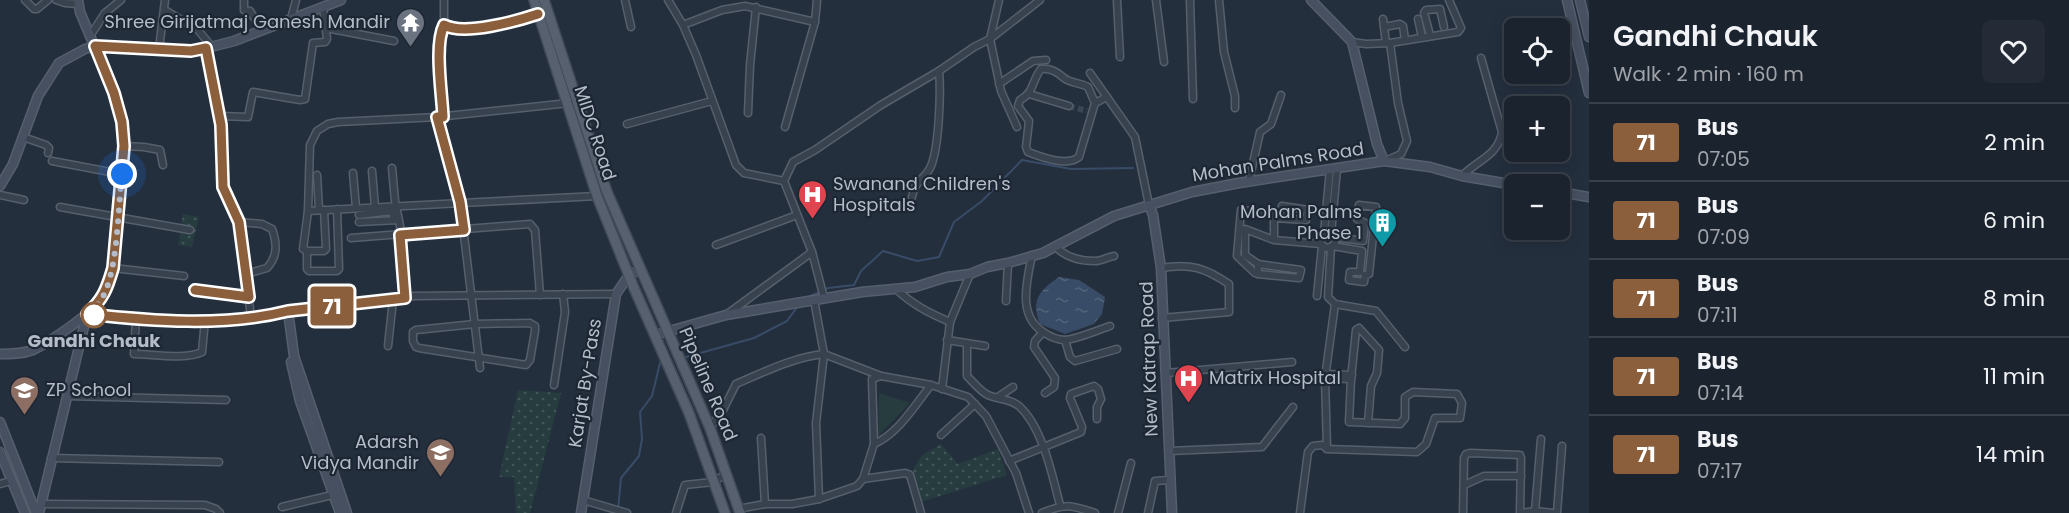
<!DOCTYPE html>
<html lang="en">
<head>
<meta charset="utf-8">
<style>
	body { margin:0; font-family:Poppins,sans-serif; background:#242b36; color:#f1f3f6; height:100vh; display:flex; flex-direction:column; font-size:22px; white-space:nowrap }
	* { box-sizing:border-box; margin:0 }
	p { font-size:20px; color:#a0a4aa }
	.icon { flex:none; width:33px; height:33px; fill:none; stroke:currentColor; stroke-width:2; stroke-linecap:round; stroke-linejoin:round }
	.map { position:relative; flex:1; overflow:hidden }
	.side { display:flex; flex-direction:column; background:#1b232e; width:480px }
	.side>* { flex:none }
	.badge { padding:0 12px; border-radius:4px; font-size:21px; line-height:39px }
	.buttons { position:absolute; left:1504px; top:18px; display:grid; gap:12px }
	.buttons a { display:grid; place-items:center; width:66px; height:66px; border-radius:9px; background:#1b232e; box-shadow:0 3px 15px #0003,0 0 0 2px #39404a; font-size:30px }
	.you { position:absolute; width:30px; height:30px; margin:-15px; border:4px solid #fff; border-radius:50%; background:#1a73e8; box-shadow:0 0 0 9px #1a73e833 }
	.map>.badge { position:absolute; translate:-50% -50%; box-shadow:0 0 0 3px #fff }
	.round { display:grid; place-items:center; flex:none; width:63px; height:63px; border-radius:9px; background:#242b36 }
	.overview { display:flex; align-items:center; justify-content:space-between; height:102px; padding:0 24px }
	h1 { font-size:28px; font-weight:600; line-height:45px }
	ul { padding:0; list-style:none }
	li { display:flex; align-items:center; gap:18px; height:78px; padding:0 24px; border-top:2px solid #39404a }
	li div { flex:1 }
	li b { display:block; font-size:22px }
	li em { font-style:normal }
	li .badge { min-width:66px; font-weight:700; text-align:center }
	main { display:flex; flex:1; min-height:0 }
	.map>svg:first-child { display:block }
</style>
</head>
<body>
<main>
<div class="map">
<svg width="1589" height="513" viewBox="0 0 1589 513">
	<defs>
		<pattern id="park-dots" width="8" height="8" patternUnits="userSpaceOnUse" patternTransform="scale(1.5)"><rect width="8" height="8" fill="#263c3f"/><path d="M2 2h.1M6 6h.1" fill="none" stroke="#435659" stroke-width="1.8" stroke-linecap="round"/></pattern>
		<pattern id="water-ripples" width="26" height="14" patternUnits="userSpaceOnUse" patternTransform="scale(1.5)"><rect width="26" height="14" fill="#394c67"/><path d="M2 4q2-2 4 0t4 0M15 11q2-2 4 0t4 0" fill="none" stroke="#53647b"/></pattern>
	</defs>
	<rect width="100%" height="100%" fill="#242f3e"/>
	<polygon fill="#263c3f" points="879,393 910,403 878,436"/>
	<g fill="url(#park-dots)">
		<polygon points="183,214 199,217 192,247 178,245"/>
		<polygon points="518,390 561,393 530,513 516,513 514,477 499,477"/>
		<polygon points="941,444 958,464 998,449 1007,475 918,503 911,473 922,455"/>
	</g>
	<path fill="url(#water-ripples)" d="M1059,277L1079,280L1105,297L1102,314L1094,324L1065,334L1040,324C1030,300 1040,290 1059,277Z"/>
	<g fill="none" stroke-linecap="round" stroke-linejoin="round">
		<g stroke="#394c67" stroke-width="2">
			<polyline points="806,298 828,288 854,285 861,271 883,251 917,261 939,257 954,222 982,201 1022,160 1071,169 1133,168"/>
			<polyline points="686,357 754,338 787,321 798,306"/>
			<polyline points="618,510 621,478 639,456 642,439 640,412 652,396 660,363"/>
		</g>
		<polyline stroke="#3a4453" stroke-width="6" stroke-dasharray="6 3" stroke-linecap="butt" points="1069,106 1087,111"/>
		<defs>
			<g id="street">
				<polyline points="25,0 34,9 37,9 48,0"/>
				<polyline points="56,0 65,3 79,4"/>
				<polyline points="244,0 244,10 250,11 262,30"/>
				<path d="M444,0V25C464,36 517,21 538,14"/>
				<polyline points="625,0 631,27"/>
				<polyline points="668,0 683,25 696,55 736,165 744,173 784,181 812,252 726,315"/>
				<polyline points="1117,0 1120,57"/>
				<polyline points="1156,0 1164,62"/>
				<polyline points="1190,0 1193,99"/>
				<polyline points="1219,0 1224,52 1235,96 1235,108"/>
				<polyline points="165,10 198,30 212,47"/>
				<polyline points="291,19 296,0"/>
				<polyline points="1383,19 1386,43"/>
				<polyline points="1418,19 1422,37"/>
				<polyline points="683,25 722,10 745,6 815,22 817,0"/>
				<polyline points="1384,27 1400,24 1403,26 1405,40"/>
				<polyline points="326,28 394,41"/>
				<polyline points="1430,35 1424,13 1426,10 1440,9 1444,27"/>
				<polyline points="90,36 105,13 121,0"/>
				<polyline points="1352,42 1366,44 1390,43 1458,32 1461,28 1449,0"/>
				<polyline points="206,48 221,125 223,187 239,222 251,317"/>
				<polyline points="159,49 165,0"/>
				<polyline points="1090,73 1135,137 1149,205"/>
				<polyline points="999,84 1033,61 1046,60"/>
				<polyline points="1029,94 1069,106"/>
				<path d="M1095,103L1088,87C1081,83 1070,83 1064,78C1057,72 1051,68 1041,69C1032,80 1034,93 1020,100L1018,106L1029,121L1026,147L1028,152C1041,157 1067,167 1079,157L1095,103L1107,97"/>
				<polyline points="748,113 750,65 756,7"/>
				<polyline points="220,116 248,117 253,92 300,100 305,99 313,43 325,42 327,39 323,7"/>
				<path d="M443,117C442,93 434,46 444,25"/>
				<polyline points="627,124 712,101"/>
				<polyline points="785,127 815,22"/>
				<polyline points="1017,127 1001,91 990,39 1040,0"/>
				<polyline points="23,137 46,145 49,148 48,153"/>
				<polyline points="124,146 144,147 160,150 163,165"/>
				<polyline points="52,161 121,174"/>
				<polyline points="1385,161 1401,154 1407,141 1398,103 1390,43"/>
				<polyline points="392,168 395,201 400,226 405,298"/>
				<polyline points="372,171 375,207"/>
				<polyline points="353,173 356,208"/>
				<polyline points="317,175 319,210"/>
				<path d="M1462,176C1477,160 1498,156 1502,132L1481,58"/>
				<polyline points="784,181 793,162 815,150 881,105 939,71 974,47 990,39 999,0"/>
				<polyline points="1249,181 1260,132 1271,124 1281,95"/>
				<polyline points="0,195 24,200"/>
				<path d="M912,197C915,179 925,180 931,166C939,147 941,92 939,71"/>
				<polyline points="60,207 190,230"/>
				<polyline points="324,210 326,249 324,251 307,251 307,269 309,271 337,271 339,269 337,209"/>
				<polyline points="308,211 597,196"/>
				<polyline points="359,215 392,211 394,220"/>
				<path d="M239,222L262,224L272,229C277,243 278,256 267,268L246,274"/>
				<polyline points="359,222 398,220"/>
				<polyline points="1324,234 1330,169"/>
				<polyline points="1331,234 1337,169"/>
				<polyline points="351,238 530,224 535,230 540,295"/>
				<polyline points="1274,240 1274,218 1306,220 1308,210 1282,206 1279,214 1241,210 1237,256 1255,273 1258,274 1258,264 1245,255 1245,229 1274,240 1321,244"/>
				<polyline points="716,245 797,215"/>
				<path d="M1055,246C1065,257 1080,261 1095,261C1102,261 1107,257 1114,256"/>
				<polyline points="1333,246 1362,251 1360,272 1350,272 1349,280 1364,282 1365,275 1369,274 1376,207 1359,205 1357,219 1365,223 1363,241 1334,237 1327,233 1321,236 1321,244 1326,248 1331,247 1335,243 1334,237"/>
				<polyline points="1331,247 1328,297 1335,304 1376,311 1405,347"/>
				<polyline points="307,251 303,249 308,211 310,145 317,131 328,124 338,122 438,117"/>
				<polyline points="812,252 824,298"/>
				<path d="M1032,255C1027,281 1017,315 1043,332C1049,336 1058,340 1065,340C1077,339 1098,330 1110,326"/>
				<polyline points="113,268 184,276"/>
				<path d="M1161,268C1191,263 1205,268 1229,284V312L1162,318"/>
				<polyline points="1258,274 1299,278 1301,270 1258,264"/>
				<path d="M896,289C913,305 929,313 950,322"/>
				<polyline points="195,290 249,297"/>
				<polyline points="1317,296 1322,246"/>
				<polyline points="814,300 824,354 816,423 819,499"/>
				<polyline points="1006,301 1008,263"/>
				<polyline points="1335,304 1325,378 1327,449 1417,452 1426,444 1435,418 1460,418 1462,403 1457,394 1413,392 1405,397 1405,418 1400,424 1349,422 1351,379 1356,330 1359,328 1379,350 1377,373 1371,386 1368,423"/>
				<polyline points="288,311 414,296 616,294"/>
				<path d="M136,319L134,354C152,354 186,360 202,352L205,320"/>
				<polygon points="530,323 535,326 535,331 530,360 526,365 419,348 416,347 413,341 413,332 416,330 475,324"/>
				<polyline points="1043,332 1035,341 1034,347 1055,378 1054,387 1045,393"/>
				<polyline points="947,340 985,346"/>
				<polyline points="1065,340 1070,357 1075,361 1117,349"/>
				<path d="M967,344V376C973,382 981,392 988,395C999,400 1009,398 1019,406C1043,428 1052,475 1060,505"/>
				<polyline points="388,346 393,300"/>
				<polyline points="480,368 460,202 437,117 569,103"/>
				<polyline points="1166,373 1292,362"/>
				<polyline points="1326,374 1352,375"/>
				<polyline points="1325,378 1351,379"/>
				<polyline points="554,385 565,312 563,294"/>
				<polyline points="942,389 950,322 970,274"/>
				<polyline points="67,396 226,400"/>
				<polyline points="998,397 1013,387"/>
				<path d="M710,428L723,410L736,384C764,372 794,357 824,354L881,376L931,385L968,397L986,416L1016,473L1029,513"/>
				<polyline points="941,435 975,404"/>
				<polyline points="761,438 765,504"/>
				<polyline points="874,444 872,379 881,376"/>
				<polyline points="1169,451 1262,447 1293,407"/>
				<polyline points="51,458 219,462"/>
				<polyline points="1009,461 1081,432 1082,427 1070,398 1071,394 1094,386 1098,389 1101,399 1097,407 1097,419"/>
				<polyline points="863,479 905,473 910,475 921,513"/>
				<polyline points="0,484 11,481"/>
				<polyline points="1464,485 1484,476 1521,476"/>
				<polyline points="583,500 627,513"/>
				<polyline points="41,504 205,505 216,509 220,513"/>
				<polyline points="282,507 332,495"/>
				<path d="M738,509L765,504H792L819,499L857,486L863,479L874,444C898,434 915,405 931,385"/>
				<polyline points="1535,511 1541,439"/>
				<polyline points="676,513 685,485 713,482 726,474"/>
				<path d="M1042,513C1066,503 1071,505 1095,513"/>
				<polyline points="1118,513 1131,463"/>
				<polyline points="1148,513 1155,481 1169,480"/>
				<polyline points="1300,513 1308,452 1313,446 1322,445 1326,448"/>
				<polyline points="1463,513 1464,458 1466,454 1470,453 1520,455 1521,458 1520,513 1535,511 1553,513"/>
				<polyline points="1557,513 1562,446"/>
			</g>
			<g id="secondary">
				<polyline points="1311,0 1352,42 1377,144 1384,161"/>
				<polyline points="1567,0 1589,93"/>
				<polyline points="1580,0 1589,37"/>
				<polyline points="0,186 13,164 38,96 59,63 85,49 95,46 191,52 234,41 341,0"/>
				<polyline points="1560,192 1589,197"/>
				<polyline points="1149,205 1153,215 1161,268 1172,513"/>
				<polyline points="655,335 726,315 862,292 915,287 947,277 970,274 987,267 1008,263 1043,253 1114,216 1192,192 1239,183 1384,161 1430,167 1462,176 1515,185"/>
				<path d="M0,354C11,354 22,354 33,350C48,343 93,313 101,299C108,290 110,279 113,268L124,146L122,122L114,93L80,12L78,0"/>
				<polyline points="291,362 300,401 340,513"/>
				<polyline points="0,422 36,513"/>
				<polyline points="0,452 25,513"/>
				<path d="M39,513L87,314C153,321 223,326 288,311L294,356L347,513"/>
				<polyline points="581,513 616,294 629,275 640,270"/>
			</g>
			<g id="primary">
				<polyline points="534,0 597,196 634,288 689,413 725,513"/>
				<polyline points="544,0 607,192 710,428 740,513"/>
			</g>
		</defs>
		<use href="#street" stroke="#565f6c" stroke-width="9"/>
		<use href="#secondary" stroke="#565f6c" stroke-width="11"/>
		<use href="#primary" stroke="#414a57" stroke-width="12"/>
		<use href="#street" stroke="#38414e" stroke-width="6"/>
		<use href="#secondary" stroke="#465061" stroke-width="8"/>
		<use href="#primary" stroke="#56606e" stroke-width="9"/>
	</g>
	<g fill="none" stroke-linecap="round" stroke-linejoin="round">
		<defs>
			<path id="line" d="M195,290L249,297L239,222L223,187L221,125L206,48L191,51L95,46L114,93L122,122L124,146L113,268C107,289 103,299 87,314C151,321 225,327 288,311L405,298L400,235L464,230L460,202L437,117H443C442,93 434,45 444,25C464,36 517,21 538,14"/>
		</defs>
		<use href="#line" stroke="#fff" stroke-width="14"/>
		<use href="#line" stroke="#8b5e3c" stroke-width="9"/>
		<path stroke="#b4bcc9" stroke-width="6" stroke-dasharray="0 10.8" d="M94,315L87,314C91,310 97,306 100,301C118,278 118,205 122,174"/>
	</g>
	<defs>
		<symbol id="temple-pin" viewBox="-11 -11 22 30"><path d="M0 17L-7.5 6A9.5 9.5 0 1 1 7.5 6Z" fill="#6b7280" stroke="#1d2633"/><path d="M0-6L5-2H3V0L6.5 2.5H4V6H1.5V3h-3V6H-4V2.5H-6.5L-3 0V-2H-5Z" fill="#fff"/></symbol>
		<symbol id="hospital-pin" viewBox="-11 -11 22 30"><path d="M0 17L-7.5 6A9.5 9.5 0 1 1 7.5 6Z" fill="#e0444e" stroke="#1d2633"/><path d="M-5-5h3v3.5h4V-5h3V5h-3V1.5h-4V5h-3Z" fill="#fff"/></symbol>
		<symbol id="building-pin" viewBox="-11 -11 22 30"><path d="M0 17L-7.5 6A9.5 9.5 0 1 1 7.5 6Z" fill="#0f9aa8" stroke="#1d2633"/><path d="M-4-6H4V6H1V3H-1V6H-4ZM-2.5-4.3h1.7v1.8h-1.7ZM.8-4.3h1.7v1.8H.8ZM-2.5-1h1.7V.8h-1.7ZM.8-1h1.7V.8H.8Z" fill="#fff"/></symbol>
		<symbol id="school-pin" viewBox="-11 -11 22 30"><path d="M0 17L-7.5 6A9.5 9.5 0 1 1 7.5 6Z" fill="#8d6e63" stroke="#1d2633"/><path d="M0-5L7-2L0 1L-7-2ZM-4 1L0 2.5L4 1V4Q0 6-4 4Z" fill="#fff"/></symbol>
	</defs>
	<g fill-rule="evenodd">
		<use href="#temple-pin" x="394" y="6" width="33" height="45"/>
		<use href="#hospital-pin" x="796" y="178" width="33" height="45"/>
		<use href="#building-pin" x="1366" y="206" width="33" height="45"/>
		<use href="#hospital-pin" x="1172" y="362" width="33" height="45"/>
		<use href="#school-pin" x="8" y="374" width="33" height="45"/>
		<use href="#school-pin" x="424" y="436" width="33" height="45"/>
	</g>
	<circle fill="#fff" stroke="#8b5e3c" stroke-width="3" cx="94" cy="315" r="12"/>
	<g text-anchor="middle" stroke-width="4.5" stroke-linejoin="round" paint-order="stroke">
		<g font-size="18" fill="#b4bcc9" stroke="#1d2633" text-anchor="end">
			<text x="390" y="28">Shree Girijatmaj Ganesh Mandir</text>
			<text x="833" y="190" text-anchor="start">Swanand Children's<tspan x="833" dy="21">Hospitals</tspan></text>
			<text x="1362" y="218">Mohan Palms<tspan x="1362" dy="21">Phase 1</tspan></text>
			<text x="1209" y="384" text-anchor="start">Matrix Hospital</text>
			<text x="46" y="396" text-anchor="start">ZP School</text>
			<text x="419" y="448">Adarsh<tspan x="419" dy="21">Vidya Mandir</tspan></text>
		</g>
		<g font-size="18" fill="#b4bcc9" stroke="#1d2633">
			<text transform="translate(595 133) rotate(72)" y="6">MIDC Road</text>
			<text transform="translate(1278 162) rotate(-9)" y="6">Mohan Palms Road</text>
			<text transform="translate(1149 359) rotate(-92)" y="6">New Katrap Road</text>
			<text transform="translate(585 383) rotate(-81)" y="6">Karjat By-Pass</text>
			<text transform="translate(708 384) rotate(67)" y="6">Pipeline Road</text>
		</g>
		<g font-size="18" font-weight="bold" fill="#b4bcc9" stroke="#1d2633">
			<text x="94" y="347">Gandhi Chauk</text>
		</g>
	</g>
</svg>
<div class="buttons">
<a><svg class="icon" aria-label="locate" viewBox="0 0 24 24"><circle cx="12" cy="12" r="6"/><path d="M12 2v4M12 18v4M2 12h4M18 12h4"/></svg></a>
<a>+</a>
<a>−</a>
</div>
<div class="you" style="left:122px;top:174px"></div>
<b class="badge" style="left:332px;top:306px;background:#8b5e3c;color:#fff">71</b>
</div>
<section class="side">
<div class="overview"><div><h1>Gandhi Chauk</h1><p>Walk · 2 min · 160 m</p></div><a class="round"><svg class="icon" aria-label="heart" viewBox="0 0 24 24"><path d="M12 20l-8-8c-3-5 5-10 8-4 3-6 11-1 8 4z"/></svg></a></div>
<ul>
<li><span class="badge" style="background:#8b5e3c;color:#fff">71</span><div><b>Bus</b><p>07:05</p></div><em>2 min</em></li>
<li><span class="badge" style="background:#8b5e3c;color:#fff">71</span><div><b>Bus</b><p>07:09</p></div><em>6 min</em></li>
<li><span class="badge" style="background:#8b5e3c;color:#fff">71</span><div><b>Bus</b><p>07:11</p></div><em>8 min</em></li>
<li><span class="badge" style="background:#8b5e3c;color:#fff">71</span><div><b>Bus</b><p>07:14</p></div><em>11 min</em></li>
<li><span class="badge" style="background:#8b5e3c;color:#fff">71</span><div><b>Bus</b><p>07:17</p></div><em>14 min</em></li>
</ul>
</section>
</main>
</body>
</html>
